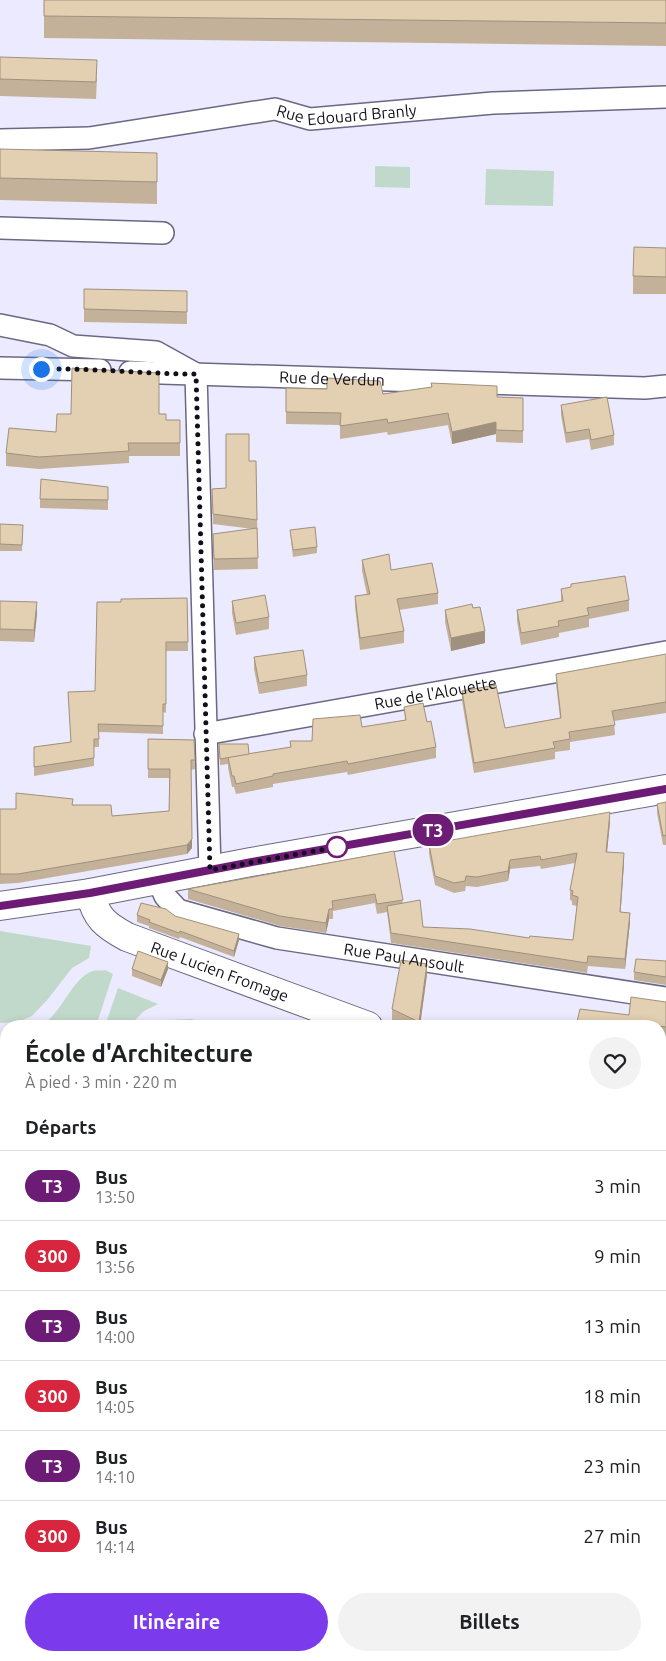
<!DOCTYPE html>
<html lang="fr">
<head>
<meta charset="utf-8">
<style>
	body { margin:0; font-family:Ubuntu,sans-serif; background:#f2f2f2; color:#202124; height:100vh; display:flex; flex-direction:column; font-size:19px; white-space:nowrap }
	* { box-sizing:border-box; margin:0 }
	p { font-size:16px; color:#757577 }
	.icon { flex:none; width:28px; height:28px; fill:none; stroke:currentColor; stroke-width:2; stroke-linecap:round; stroke-linejoin:round }
	.map { position:relative; flex:1; overflow:hidden }
	.drawer { position:absolute; left:0px; top:1020px; width:666px; height:641px; display:flex; flex-direction:column; background:#fff; border-radius:20px 20px 0 0; box-shadow:0 2px 8px #0003 }
	.drawer>* { flex:none }
	.badge { padding:0 10px; border-radius:16px; font-size:18px; line-height:32px }
	.you { position:absolute; width:25px; height:25px; margin:-12px; border:4px solid #fff; border-radius:50%; background:#1a73e8; box-shadow:0 0 0 8px #1a73e833 }
	.map>.badge { position:absolute; translate:-50% -50%; box-shadow:0 0 0 2px #fff }
	h2 { padding:0 25px; font-size:19px; line-height:45px }
	.round { display:grid; place-items:center; flex:none; width:52px; height:52px; border-radius:26px; background:#f2f2f2 }
	.head { display:flex; align-items:center; justify-content:space-between; height:85px; padding:0 25px }
	h1 { font-size:24px; font-weight:700; line-height:38px }
	.primary-button { display:flex; gap:10px; margin-top:auto; padding:10px 25px }
	.primary-button a { flex:1; height:58px; border-radius:30px; background:#7c3aed; color:#fff; font-size:20px; font-weight:700; line-height:58px; text-align:center }
	.primary-button a+a { background:#f2f2f2; color:#202124 }
	ul { padding:0; list-style:none }
	li { display:flex; align-items:center; gap:15px; height:70px; padding:0 25px; border-top:1px solid #e0e0e0 }
	li div { flex:1 }
	li b { display:block; font-size:19px }
	li em { font-style:normal }
	li .badge { min-width:55px; font-weight:700; text-align:center }
	.map>svg:first-child { display:block }
</style>
</head>
<body>
<div class="map">
<svg width="666" height="1661" viewBox="0 0 666 1661">
	<rect width="100%" height="100%" fill="#eceafe"/>
	<g fill="#c1d9ca">
		<polygon points="375,166 410,167 410,188 375,187"/>
		<polygon points="486,169 554,171 553,206 485,205"/>
		<polygon points="0,931 91,946 89,958 72,968 48,999 32,1016 18,1022 0,1023"/>
		<path d="M105,970L113,974L96,1026H40C62,1015 71,978 93,971C97,970 102,971 105,970Z"/>
		<polygon points="118,988 158,1004 144,1011 129,1026 105,1026"/>
		<polygon points="191,1019 216,1026 154,1026 172,1020"/>
		<polygon points="6,1074 6,1206 0,1204 0,1078"/>
		<polygon points="0,1214 6,1216 6,1267 0,1270"/>
		<polygon points="660,1246 666,1250 666,1294 660,1312"/>
		<polygon points="6,1277 6,1355 0,1352 0,1281"/>
	</g>
	<g fill="none" stroke-linecap="round" stroke-linejoin="round">
		<polyline stroke="#798aa0" stroke-width="7" points="2,1552 6,1551"/>
		<polyline stroke="#a5bed9" stroke-width="25" points="549,1655 556,1661"/>
		<g stroke="#a5bed9" stroke-width="42">
			<polyline points="0,1442 6,1445"/>
			<polyline points="0,1552 6,1554"/>
			<polyline points="193,1655 202,1661"/>
			<polyline points="632,1655 648,1661"/>
			<polyline points="253,1661 255,1655"/>
		</g>
		<defs>
			<g id="street">
				<path id="s1" d="M0,140L89,138L275,109L310,119L493,103L666,97"/>
				<polyline points="0,228 163,233"/>
				<polyline points="0,325 50,335 73,346 156,352 194,373"/>
				<polyline points="0,368 100,370"/>
				<path id="s2" d="M130,372L645,388L666,386"/>
				<polyline points="196,374 210,870"/>
				<path id="s3" d="M205,734L666,652"/>
				<path id="s4" d="M158,880L165,896L178,910L277,938L666,998"/>
				<polyline points="0,1415 6,1418"/>
				<polyline points="660,1631 666,1634"/>
			</g>
			<g id="secondary">
				<path id="s5" d="M90,893C96,918 105,925 127,937L368,1026"/>
				<polyline points="0,906 90,893 251,862 666,789"/>
				<polyline points="660,1176 666,1179"/>
			</g>
		</defs>
		<use href="#street" stroke="#6b6784" stroke-width="24"/>
		<use href="#secondary" stroke="#6b6784" stroke-width="30"/>
		<use href="#street" stroke="#fff" stroke-width="21"/>
		<use href="#secondary" stroke="#fff" stroke-width="28"/>
	</g>
	<g fill="#c3b299">
		<polygon points="44,0 666,0 666,46 44,38"/>
		<polygon points="0,57 97,78 96,99 0,96"/>
		<polygon points="0,149 157,175 157,204 0,200"/>
		<polygon points="666,248 666,294 633,294 633,276"/>
		<polygon points="84,289 187,291 187,324 84,322"/>
		<polygon points="431,383 497,397 523,398 523,443 496,442 496,434 452,444 448,425 388,435 387,432 340,439 340,425 286,424 286,388 383,394 431,387"/>
		<polygon points="561,405 614,435 614,445 591,450 589,439 566,443 561,415"/>
		<polygon points="159,414 166,420 180,420 180,456 129,456 129,463 39,469 6,466 6,453"/>
		<polygon points="249,461 256,461 258,569 214,570 213,534 253,529 213,524 212,489 226,488"/>
		<polygon points="108,496 108,510 40,508 40,499"/>
		<polygon points="23,525 22,551 0,551 0,544"/>
		<polygon points="290,530 317,547 317,553 293,557"/>
		<polygon points="362,560 438,593 438,604 399,610 404,631 404,643 360,650 355,607 355,596 367,595 362,571"/>
		<polygon points="561,589 629,600 629,611 589,619 589,627 559,633 559,637 521,645 517,621 517,610 561,601"/>
		<polygon points="187,598 188,651 166,651 166,713 163,712 163,734 99,732 99,747 94,747 94,766 34,776 34,747 70,742 95,691 121,602"/>
		<polygon points="0,601 37,614 34,642 0,641"/>
		<polygon points="232,601 269,617 269,629 236,635 232,613"/>
		<polygon points="473,608 485,643 451,651 445,622 445,610"/>
		<polygon points="666,654 666,713 614,721 615,735 570,742 570,750 555,752 555,759 474,773 462,701 462,691 505,728 560,718 556,684 556,674"/>
		<polygon points="254,657 307,675 307,686 259,694 254,669"/>
		<polygon points="404,707 427,722 436,747 436,758 348,775 347,772 273,784 273,787 236,794 234,787 232,787 228,768 228,764 220,765 219,744 249,754 290,747 290,741 312,741 362,727 405,720"/>
		<polygon points="148,739 194,740 195,769 191,770 192,848 187,854 18,883 0,884 0,809 16,809 112,816 169,811 169,778 148,778"/>
		<polygon points="666,802 666,845 663,845 657,813 657,804"/>
		<polygon points="610,822 607,852 624,863 620,912 630,922 625,969 588,966 587,973 391,943 387,912 377,914 375,903 333,911 333,919 329,919 326,933 280,926 188,899 188,889 394,851 403,904 423,927 529,938 573,940 577,906 572,905 572,901 570,900 570,890 575,863 541,869 540,866 510,869 508,881 477,887 466,886 465,891 454,893 435,885 429,854 429,844"/>
		<polygon points="137,915 175,916 239,940 234,957 180,937 179,939 149,928 149,926 137,922"/>
		<polygon points="666,961 666,985 634,980 634,972"/>
		<polygon points="132,969 168,969 161,987 132,976"/>
		<polygon points="427,974 420,1026 407,1026 392,1020 392,1009"/>
		<polygon points="665,1002 666,1002 666,1036 660,1035 660,1026 576,1026 629,1015"/>
		<polygon points="666,1118 666,1160 660,1157 660,1131"/>
		<polygon points="666,1446 666,1619 660,1617 660,1458"/>
	</g>
	<g fill="#9f917d">
		<polygon points="496,422 496,434 452,444 452,432"/>
		<polygon points="37,602 37,614 34,642 34,630"/>
		<polygon points="485,631 485,643 451,651 451,638"/>
		<polygon points="610,812 610,822 606,862 606,852"/>
		<polygon points="192,839 192,848 187,854 187,845"/>
		<polygon points="624,853 624,863 620,922 620,912"/>
		<polygon points="510,860 510,869 508,881 508,871"/>
		<polygon points="329,909 329,919 326,933 326,923"/>
		<polygon points="630,913 630,922 625,969 625,959"/>
		<polygon points="239,934 239,940 234,957 234,951"/>
		<polygon points="168,962 168,969 161,987 161,980"/>
		<polygon points="427,964 427,974 420,1026 419,1026"/>
		<polygon points="4,1201 4,1218 0,1232 0,1215"/>
	</g>
	<g fill="#e3cfb2" stroke="#9f917d">
		<polygon points="44,0 666,0 666,23 44,16"/>
		<polygon points="0,57 97,60 96,82 0,79"/>
		<polygon points="0,149 157,153 157,182 0,178"/>
		<polygon points="634,247 666,248 666,277 633,276"/>
		<polygon points="84,289 187,291 187,312 84,309"/>
		<polygon points="72,368 159,373 159,414 166,414 166,420 180,420 180,443 128,443 129,451 39,457 6,453 9,428 56,432 57,414 71,414"/>
		<polygon points="327,378 380,381 383,394 432,387 431,383 497,386 497,397 523,398 523,431 496,430 496,422 452,432 448,413 388,423 387,419 340,426 341,413 286,412 286,388 327,389"/>
		<polygon points="607,397 614,435 591,440 589,429 566,433 561,405"/>
		<polygon points="226,434 249,434 249,461 256,461 257,520 213,514 212,489 226,488"/>
		<polygon points="41,479 108,487 108,500 40,499"/>
		<polygon points="0,524 23,525 22,545 0,544"/>
		<polygon points="315,527 317,547 293,550 290,530"/>
		<polygon points="257,528 258,558 214,559 213,534"/>
		<polygon points="389,554 391,570 432,563 438,593 397,599 404,631 360,638 355,596 370,594 362,560"/>
		<polygon points="625,576 629,600 587,608 589,615 558,621 559,626 521,633 517,610 563,601 561,589 571,587 571,584"/>
		<polygon points="265,595 269,617 236,623 232,601"/>
		<polygon points="187,598 188,642 166,642 166,704 163,704 163,726 98,724 99,739 94,739 94,758 34,767 34,747 71,742 68,692 95,691 97,602 121,602 121,599"/>
		<polygon points="0,601 37,602 34,630 0,629"/>
		<polygon points="472,604 473,608 480,607 485,631 451,638 445,610"/>
		<polygon points="303,650 307,675 259,683 254,657"/>
		<polygon points="666,654 666,702 612,711 615,725 569,732 570,739 553,742 555,748 474,763 462,691 496,685 505,728 561,718 556,674"/>
		<polygon points="423,703 427,722 431,721 436,747 348,764 347,761 273,774 273,776 236,784 234,776 232,776 228,757 291,747 290,741 312,741 313,719 360,715 362,727 406,720 404,707"/>
		<polygon points="148,739 194,740 195,760 191,760 192,839 187,845 18,874 0,874 0,809 16,809 16,793 73,799 72,805 111,805 112,816 169,811 170,769 148,769"/>
		<polygon points="219,744 248,744 249,754 220,759"/>
		<polygon points="666,802 666,835 663,836 657,804"/>
		<polygon points="610,812 606,852 624,853 620,912 630,913 625,959 588,956 587,963 391,933 387,906 420,900 423,927 470,929 529,938 530,936 573,940 578,897 572,895 573,891 570,890 577,853 541,860 540,856 510,860 508,871 477,877 466,876 465,881 454,883 435,876 429,844"/>
		<polygon points="394,851 403,900 377,904 375,894 332,901 333,909 329,909 326,923 280,916 188,889"/>
		<polygon points="141,903 166,909 175,916 239,934 234,951 180,931 179,933 149,922 150,920 137,915"/>
		<polygon points="138,951 168,962 161,980 132,969"/>
		<polygon points="636,959 666,961 666,977 634,972"/>
		<polygon points="401,960 427,964 419,1022 392,1009"/>
		<polygon points="631,997 666,1002 666,1027 635,1023 634,1026 576,1026 580,1009 629,1015"/>
		<polygon points="664,1117 666,1118 666,1151 660,1148 660,1131"/>
		<polygon points="0,1199 4,1201 0,1215"/>
		<polygon points="665,1445 666,1446 666,1599 660,1596 660,1458"/>
		<polygon points="0,1608 6,1609 6,1655 150,1655 171,1661 0,1661"/>
		<polygon points="361,1655 409,1655 413,1657 411,1661 358,1661"/>
	</g>
	<g fill="none" stroke-linecap="round" stroke-linejoin="round">
		<defs>
			<polyline id="line" points="0,906 90,893 252,862 666,789"/>
		</defs>
		<use href="#line" stroke="#fff" stroke-width="11"/>
		<use href="#line" stroke="#6d1c75" stroke-width="8"/>
		<path stroke="#110f1a" stroke-width="5" stroke-dasharray="0 9" d="M41,369C93,368 144,374 196,374L210,870L337,847"/>
	</g>
	<circle fill="#fff" stroke="#6d1c75" stroke-width="2.5" cx="337" cy="847" r="10"/>
	<g text-anchor="middle" stroke-width="4" stroke-linejoin="round" paint-order="stroke">
		<g font-size="16" fill="#110f1a" stroke="#eceafe">
			<text dy="6" stroke="none"><textPath href="#s1" startOffset="350">Rue Edouard Branly</textPath></text>
			<text dy="6" stroke="none"><textPath href="#s2" startOffset="202">Rue de Verdun</textPath></text>
			<text dy="6" stroke="none"><textPath href="#s3" startOffset="234">Rue de l'Alouette</textPath></text>
			<text dy="6" stroke="none"><textPath href="#s4" startOffset="268">Rue Paul Ansoult</textPath></text>
			<text dy="6" stroke="none"><textPath href="#s5" startOffset="159">Rue Lucien Fromage</textPath></text>
		</g>
	</g>
</svg>
<div class="you" style="left:41px;top:369px"></div>
<b class="badge" style="left:433px;top:830px;background:#6d1c75;color:#fff">T3</b>
<section class="drawer">
<div class="head"><div><h1>École d'Architecture</h1><p>À pied · 3 min · 220 m</p></div><a class="round"><svg class="icon" aria-label="heart" viewBox="0 0 24 24"><path d="M12 20l-8-8c-3-5 5-10 8-4 3-6 11-1 8 4z"/></svg></a></div>
<h2>Départs</h2>
<ul>
<li><span class="badge" style="background:#6d1c75;color:#fff">T3</span><div><b>Bus</b><p>13:50</p></div><em>3 min</em></li>
<li><span class="badge" style="background:#d7263d;color:#fff">300</span><div><b>Bus</b><p>13:56</p></div><em>9 min</em></li>
<li><span class="badge" style="background:#6d1c75;color:#fff">T3</span><div><b>Bus</b><p>14:00</p></div><em>13 min</em></li>
<li><span class="badge" style="background:#d7263d;color:#fff">300</span><div><b>Bus</b><p>14:05</p></div><em>18 min</em></li>
<li><span class="badge" style="background:#6d1c75;color:#fff">T3</span><div><b>Bus</b><p>14:10</p></div><em>23 min</em></li>
<li><span class="badge" style="background:#d7263d;color:#fff">300</span><div><b>Bus</b><p>14:14</p></div><em>27 min</em></li>
</ul>
<div class="primary-button"><a>Itinéraire</a><a>Billets</a></div>
</section>
</div>
</body>
</html>
